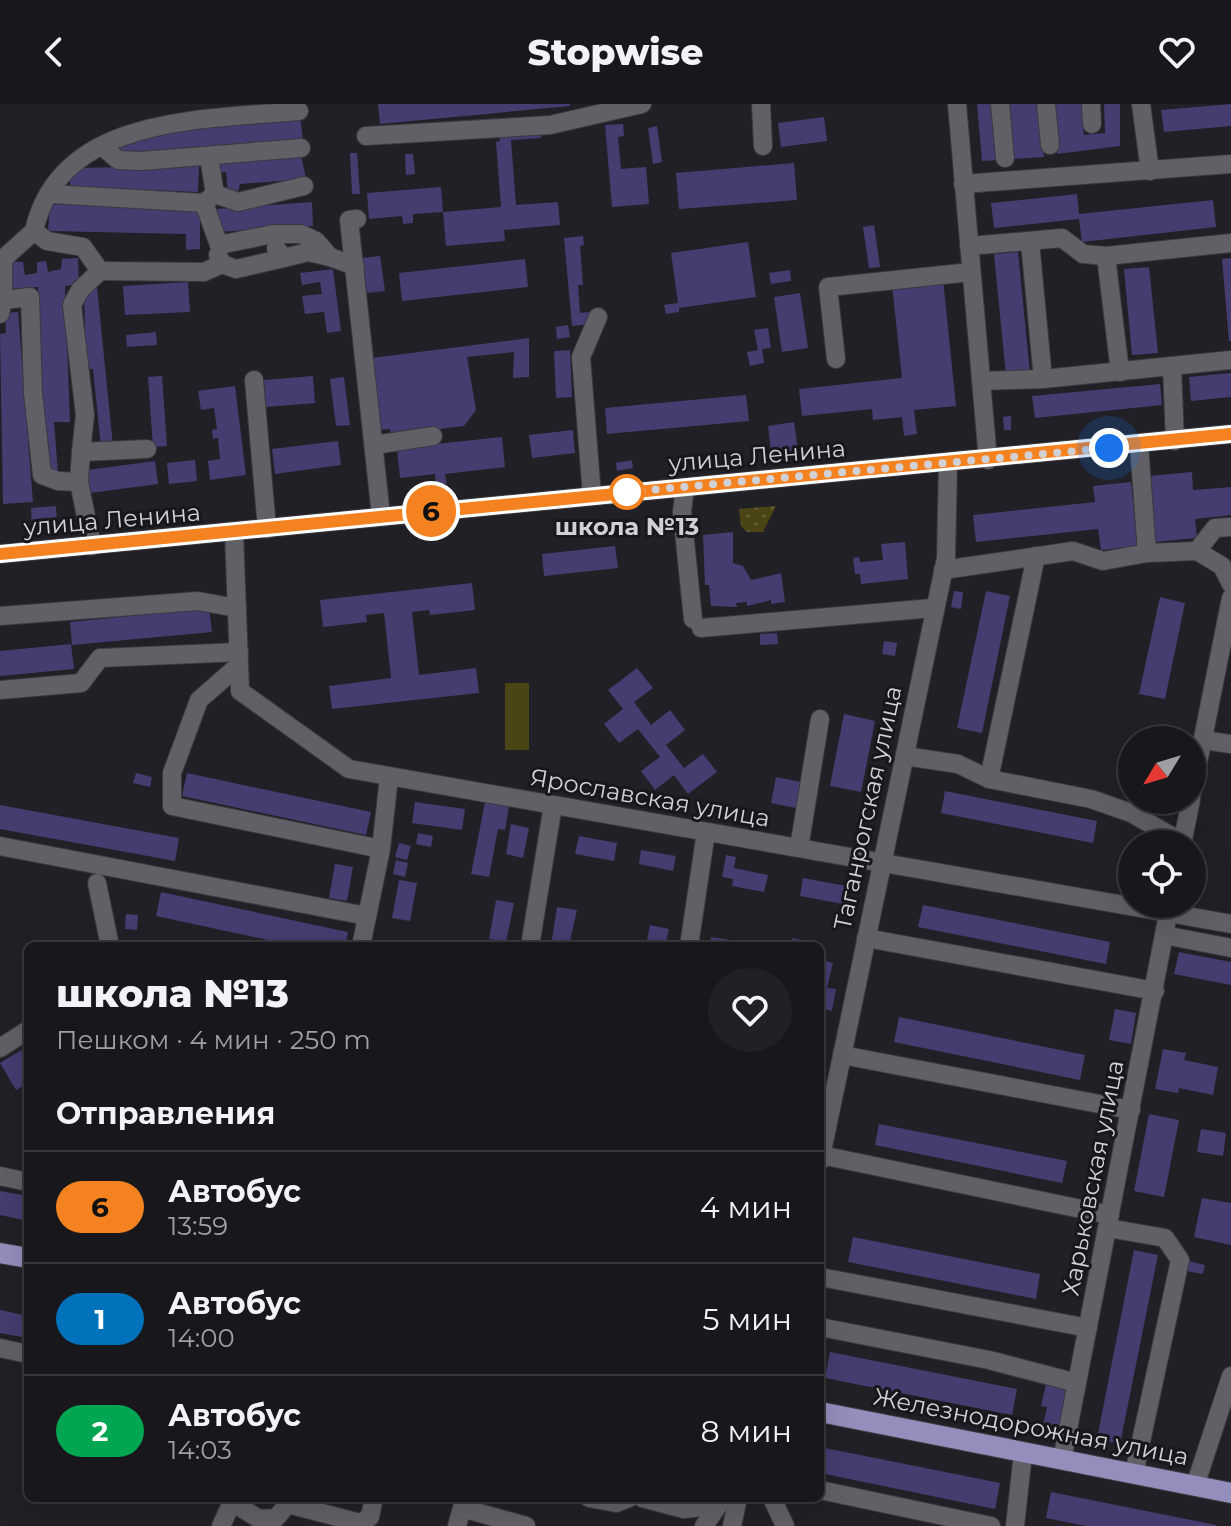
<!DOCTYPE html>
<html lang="ru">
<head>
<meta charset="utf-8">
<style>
	body { margin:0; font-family:Montserrat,sans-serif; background:#212125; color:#f1f3f6; height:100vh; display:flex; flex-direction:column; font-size:30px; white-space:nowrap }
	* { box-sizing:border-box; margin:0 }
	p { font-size:26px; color:#9fa0a3 }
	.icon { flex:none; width:44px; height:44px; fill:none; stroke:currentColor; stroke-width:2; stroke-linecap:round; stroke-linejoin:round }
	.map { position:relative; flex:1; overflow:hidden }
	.drawer { position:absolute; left:24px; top:838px; width:800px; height:560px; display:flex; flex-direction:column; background:#18181c; border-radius:12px; box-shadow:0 8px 32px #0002,0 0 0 2px #36373b }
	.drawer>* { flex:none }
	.badge { padding:0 16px; border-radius:26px; font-size:28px; line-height:52px }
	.needle { width:52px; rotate:232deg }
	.fabs { position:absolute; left:1118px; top:622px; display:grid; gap:16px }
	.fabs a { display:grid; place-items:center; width:88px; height:88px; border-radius:50%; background:#18181c; box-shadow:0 8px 32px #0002,0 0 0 2px #36373b; font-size:40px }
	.you { position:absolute; width:40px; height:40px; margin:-20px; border:6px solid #fff; border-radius:50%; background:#1a73e8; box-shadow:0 0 0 12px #1a73e833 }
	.map>.badge { position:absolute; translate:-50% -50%; box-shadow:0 0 0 4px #fff }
	h2 { padding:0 32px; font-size:30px; line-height:72px }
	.round { display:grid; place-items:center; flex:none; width:84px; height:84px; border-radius:42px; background:#212125 }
	.overview { display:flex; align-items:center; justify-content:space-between; height:136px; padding:0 32px }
	h1 { font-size:38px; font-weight:800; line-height:60px }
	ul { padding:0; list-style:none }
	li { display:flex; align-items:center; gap:24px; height:112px; padding:0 32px; border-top:2px solid #36373b }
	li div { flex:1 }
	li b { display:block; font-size:30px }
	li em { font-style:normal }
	li .badge { min-width:88px; font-weight:700; text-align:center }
	header { display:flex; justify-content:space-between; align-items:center; height:104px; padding:0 32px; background:#18181c; font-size:36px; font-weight:800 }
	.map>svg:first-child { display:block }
</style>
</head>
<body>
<header><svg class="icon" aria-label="back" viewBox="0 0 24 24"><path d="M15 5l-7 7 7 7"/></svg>Stopwise<svg class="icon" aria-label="heart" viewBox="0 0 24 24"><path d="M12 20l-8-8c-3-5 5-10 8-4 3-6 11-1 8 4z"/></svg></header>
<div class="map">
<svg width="1231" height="1422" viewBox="0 0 1231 1422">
	<defs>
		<pattern id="grass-dots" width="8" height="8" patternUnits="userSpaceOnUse" patternTransform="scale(2)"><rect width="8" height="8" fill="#4b4414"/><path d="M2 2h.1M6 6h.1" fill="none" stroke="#645e35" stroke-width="1.8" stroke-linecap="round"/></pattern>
	</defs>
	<rect width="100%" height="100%" fill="#202026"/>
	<polygon fill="url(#grass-dots)" points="776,402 763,428 747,428 741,422 739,405"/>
	<rect fill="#4b4414" x="505" y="579" width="24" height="67"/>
	<g fill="#453c70">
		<polygon points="378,0 570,0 570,2 380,20"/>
		<polygon points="977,0 993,0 998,56 982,57"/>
		<polygon points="1007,0 1039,0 1044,53 1012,55"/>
		<polygon points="1053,0 1081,0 1084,31 1105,29 1104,0 1120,0 1120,42 1057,50"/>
		<polygon points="1231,0 1231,22 1164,28 1161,6"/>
		<polygon points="300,11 303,38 119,51 117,41 146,36 147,28"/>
		<polygon points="824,13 827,37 781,43 778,19"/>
		<polygon points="623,20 624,32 618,33 621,65 646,63 649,100 612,103 605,21"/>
		<polygon points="657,22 662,58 653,60 648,24"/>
		<polygon points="541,28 541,34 511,36 516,101 558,98 560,121 504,126 505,137 446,142 443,108 501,103 496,38 500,37 499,31"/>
		<polygon points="350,49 357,49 360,90 352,90"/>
		<polygon points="405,50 413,50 415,70 406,71"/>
		<polygon points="301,51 306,75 240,80 238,88 228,89 226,68 216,69 215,57"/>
		<polygon points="794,59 797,96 679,105 676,69"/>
		<polygon points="199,62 198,88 70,83 70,64"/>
		<polygon points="441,83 443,108 413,110 413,119 403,120 402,112 369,115 367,89"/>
		<polygon points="1077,90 1079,110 1213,96 1216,123 1082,138 1079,115 994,124 991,99"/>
		<polygon points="312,98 313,122 218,128 216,105"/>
		<polygon points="50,100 200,105 200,145 186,146 186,130 48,127"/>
		<polygon points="874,121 880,163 869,164 863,123"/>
		<polygon points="583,132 584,141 580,142 583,181 578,181 580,209 590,208 591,220 572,222 564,134"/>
		<polygon points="748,138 756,193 679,204 679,208 666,210 664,201 678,199 671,149"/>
		<polygon points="1018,148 1030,269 1006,272 994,150"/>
		<polygon points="380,152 385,187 367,189 362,154"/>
		<polygon points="78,154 79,180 65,182 70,318 54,318 58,369 44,370 38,183 9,185 7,157 23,158 25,171 37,169 37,158 46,157 48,168 61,165 62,155"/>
		<polygon points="1231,154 1231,237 1229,237 1222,155"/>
		<polygon points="525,155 528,183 402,197 399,169"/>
		<polygon points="1149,163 1158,249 1132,251 1124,165"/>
		<polygon points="333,165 341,227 327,229 324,208 305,210 302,192 322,190 320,178 302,181 300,169"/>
		<polygon points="790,166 791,177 771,180 769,169"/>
		<polygon points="943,175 956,302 914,306 917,330 904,332 902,313 873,316 872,305 802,312 799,285 902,274 892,181"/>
		<polygon points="188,178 190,208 125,211 123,182"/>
		<polygon points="97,183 113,342 101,344 93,265 86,265 84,186"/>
		<polygon points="800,189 808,244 782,248 774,193"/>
		<polygon points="18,208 33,398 3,400 0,230 6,229 5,209"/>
		<polygon points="568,221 570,233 557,235 556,223"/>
		<polygon points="768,224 771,244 762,245 764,259 750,262 747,248 758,246 754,226"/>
		<polygon points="156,228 157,241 127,243 126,231"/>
		<polygon points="529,234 529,273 513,274 514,248 467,253 476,306 464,322 391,331 390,325 380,326 371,254"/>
		<polygon points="570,246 572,293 556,294 554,247"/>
		<polygon points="1231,269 1231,293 1191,297 1189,273"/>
		<polygon points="162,272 167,342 153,343 148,273"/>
		<polygon points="313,272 315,299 266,303 264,276"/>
		<polygon points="344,273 350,321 336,322 330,275"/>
		<polygon points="1160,280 1162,301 1035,314 1032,292"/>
		<polygon points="235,282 246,371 210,376 208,357 220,355 218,334 213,335 212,326 217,325 214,304 201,306 198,287"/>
		<polygon points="746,291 749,317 607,330 605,304"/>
		<polygon points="1011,312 1011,326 1004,326 1003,313"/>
		<polygon points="794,318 799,352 772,355 768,322"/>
		<polygon points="573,326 575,349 532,354 529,331"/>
		<polygon points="502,333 505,363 445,370 447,380 436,381 435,370 400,374 397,344"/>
		<polygon points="338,337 341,361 275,370 272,345"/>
		<polygon points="195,356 197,377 169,380 167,359"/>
		<polygon points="632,356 633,364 617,367 616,359"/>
		<polygon points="155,357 158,380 90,389 87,366"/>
		<polygon points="1192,368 1193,386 1231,383 1231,411 1195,415 1197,434 1155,438 1149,372"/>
		<polygon points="1131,378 1138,442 1101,446 1098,425 976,438 973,411 1095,398 1093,382"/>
		<polygon points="56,402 57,421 32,422 31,404"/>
		<polygon points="733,428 733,459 743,462 751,476 781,469 785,498 771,500 771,496 747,502 747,498 736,499 737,503 711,502 709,481 705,481 703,431"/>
		<polygon points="905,438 908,475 861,480 860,470 855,470 853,454 859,453 860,458 883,456 881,440"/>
		<polygon points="615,442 618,464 544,472 542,450"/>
		<polygon points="472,479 475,506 430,511 429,506 412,508 419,571 476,564 479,589 332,605 329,582 391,574 384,509 366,511 367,518 323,523 320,496"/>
		<polygon points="954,487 963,488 961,505 951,503"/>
		<polygon points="986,487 1010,492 982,629 957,624"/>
		<polygon points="1160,493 1185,499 1165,595 1139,590"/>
		<polygon points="209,504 212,528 72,541 70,518"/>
		<polygon points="777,529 778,540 760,541 760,530"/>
		<polygon points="884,537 897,539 895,552 882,550"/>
		<polygon points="71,540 74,565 0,572 0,547"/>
		<polygon points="637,564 653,584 634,598 651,621 670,606 685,626 666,641 684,664 703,650 717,668 688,690 674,671 655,686 641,667 660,653 638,625 619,639 604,620 623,605 608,586"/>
		<polygon points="844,610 875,617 861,688 830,682"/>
		<polygon points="136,669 152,673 150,683 133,679"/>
		<polygon points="187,669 371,708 366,731 182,692"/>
		<polygon points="776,673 806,679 801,705 771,699"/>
		<polygon points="945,687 1097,717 1093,739 941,709"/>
		<polygon points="415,698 465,705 462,726 412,719"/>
		<polygon points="485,698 509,702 505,726 498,725 489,773 471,770"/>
		<polygon points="0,701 179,734 175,757 0,725"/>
		<polygon points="511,720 529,724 523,754 506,750"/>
		<polygon points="418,729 433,732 431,743 416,740"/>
		<polygon points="579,732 617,739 614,757 575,750"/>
		<polygon points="399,739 411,742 407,756 395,753"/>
		<polygon points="641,746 676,752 673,767 639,760"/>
		<polygon points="726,751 736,753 734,764 768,771 764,788 732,782 733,775 722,773"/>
		<polygon points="396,756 408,759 405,773 393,770"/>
		<polygon points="335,760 353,763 347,797 329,794"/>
		<polygon points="803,774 846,782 843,800 800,792"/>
		<polygon points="399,776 417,779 410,817 392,814"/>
		<polygon points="161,788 348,828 345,842 296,842 156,812"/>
		<polygon points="496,796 514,799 506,838 489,835"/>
		<polygon points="923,801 1110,838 1106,860 918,823"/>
		<polygon points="557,803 577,806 569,842 551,842"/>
		<polygon points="126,810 138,811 137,826 125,825"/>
		<polygon points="650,821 669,825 665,842 646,842"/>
		<polygon points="711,833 731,836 730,842 710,842"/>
		<polygon points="792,834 808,837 807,842 790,842"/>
		<polygon points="1179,848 1231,858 1231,881 1174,870"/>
		<polygon points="820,856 833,859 827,884 836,885 832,907 823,905 822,913"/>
		<polygon points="1115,905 1136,909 1131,940 1109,936"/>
		<polygon points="899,913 1085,951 1080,976 894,938"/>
		<polygon points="28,942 28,979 16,986 0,959"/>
		<polygon points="1163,945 1186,949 1184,956 1218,963 1213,991 1179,984 1178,989 1155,985"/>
		<polygon points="1149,1010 1179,1016 1164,1093 1134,1087"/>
		<polygon points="879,1020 1067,1057 1062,1079 875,1041"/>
		<polygon points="1201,1025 1226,1029 1223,1052 1197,1048"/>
		<polygon points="0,1087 28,1092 28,1117 0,1111"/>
		<polygon points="1202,1094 1231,1099 1231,1141 1194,1133"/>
		<polygon points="853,1133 1040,1170 1036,1195 848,1158"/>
		<polygon points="1134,1146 1158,1151 1120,1340 1097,1335"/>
		<polygon points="1188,1157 1205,1161 1203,1170 1186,1167"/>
		<polygon points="0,1206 28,1212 28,1234 0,1229"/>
		<polygon points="830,1248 1017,1285 1012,1311 825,1274"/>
		<polygon points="1046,1280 1068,1287 1061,1323 1043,1321 1047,1303 1041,1302"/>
		<polygon points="820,1343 1000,1379 995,1405 820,1369"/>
		<polygon points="1051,1388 1216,1421 1216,1422 1086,1422 1046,1414"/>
	</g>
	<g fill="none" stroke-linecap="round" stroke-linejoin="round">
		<defs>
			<g id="minor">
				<polyline points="761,0 763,42"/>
				<polyline points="957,0 988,356"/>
				<polyline points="1000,0 1005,54"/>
				<polyline points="1046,0 1050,41"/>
				<polyline points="1091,0 1092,20"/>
				<polyline points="1141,0 1150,67"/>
				<polyline points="366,32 550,21 642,0"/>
				<polyline points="103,43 118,56 141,57 301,44"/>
				<polyline points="209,53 215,90 238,98 304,82"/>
				<polyline points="963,80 1231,60"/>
				<polyline points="51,90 204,99 215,90"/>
				<polyline points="204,99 219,141 273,130 301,130 316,137 330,153 355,162"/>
				<polyline points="357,115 349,116 381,412"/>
				<path d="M34,127C60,11 203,16 299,7"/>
				<polyline points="1030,138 1043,275"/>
				<polyline points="969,142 1062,134 1083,150 1106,152 1231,139"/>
				<polyline points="276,144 284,154 308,148 330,153"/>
				<polyline points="218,151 222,160 236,165 284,154"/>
				<polyline points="1106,152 1120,268"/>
				<polyline points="100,167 204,168 222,160"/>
				<polyline points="3,196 3,155 34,127 47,137 83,143 100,167 80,186 72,201 85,311 81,348"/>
				<polyline points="0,210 3,196 30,193 33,289 42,371 58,377 79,378"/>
				<polyline points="836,255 828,183 971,168"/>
				<polyline points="1172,262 1175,337"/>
				<polyline points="254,276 267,425"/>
				<polyline points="981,277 1043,275 1231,256"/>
				<polyline points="374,341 433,332"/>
				<polyline points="1139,341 1147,449"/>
				<polyline points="685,383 682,408 693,515"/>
				<polyline points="592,392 581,253 598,213"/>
				<polyline points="234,429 240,587 349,665 1231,820"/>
				<polyline points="92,442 79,378 81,348 147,345"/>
				<polyline points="1197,447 1222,462 1231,480"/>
				<polyline points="0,450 1231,330"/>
				<polyline points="943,466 1073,447 1103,457 1147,449 1197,447 1215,424 1231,423"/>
				<polyline points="0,512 198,497 237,504"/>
				<polyline points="701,524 933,504"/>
				<polyline points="239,561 199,596 172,669 172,702 381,745"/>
				<polyline points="0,586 81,579 100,554 239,548"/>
				<polyline points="1203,636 1231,640"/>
				<polyline points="905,652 958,660 989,675 1091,695 1131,709 1182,738"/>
				<polyline points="989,675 1036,452"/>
				<polyline points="1192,689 1231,494"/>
				<polyline points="1182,740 1191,696"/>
				<polyline points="0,742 367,812"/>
				<polyline points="799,744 820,615"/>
				<polyline points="97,779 110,842"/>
				<polyline points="1164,831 1231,844"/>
				<polyline points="866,834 1155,887"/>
				<polyline points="361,842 381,745 389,673"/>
				<polyline points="530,842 553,701"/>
				<polyline points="689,842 706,728"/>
				<polyline points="0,944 28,926"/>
				<polyline points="842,951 1131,1006"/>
				<polyline points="821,1051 1110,1111"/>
				<polyline points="820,1057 946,454 948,359"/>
				<polyline points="0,1072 28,1078"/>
				<polyline points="1108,1124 1165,1134 1180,1156 1134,1370"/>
				<polyline points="820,1173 1088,1224"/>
				<polyline points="820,1223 989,1256 1077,1279"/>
				<polyline points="0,1244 28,1250"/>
				<polyline points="1062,1356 1170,800"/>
				<polyline points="1195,1382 1231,1272"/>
				<polyline points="820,1386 991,1422"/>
				<polyline points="589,1394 616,1399 629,1394"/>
				<polyline points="642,1394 684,1405 718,1401"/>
				<polyline points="772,1394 785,1422"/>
				<polyline points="232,1398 259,1415 276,1414 293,1394"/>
				<polyline points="288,1400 360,1419 370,1413 374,1394"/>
				<polyline points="221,1422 234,1394"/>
				<polyline points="457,1422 462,1404 526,1422"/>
				<polyline points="704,1422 722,1396"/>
				<polyline points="732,1422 738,1394"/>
				<polyline points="1015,1422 1023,1349"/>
			</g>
			<g id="major">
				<polyline points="0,1149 28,1154"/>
				<polyline points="820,1308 1231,1389"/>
			</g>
		</defs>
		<use href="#minor" stroke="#3a3a3f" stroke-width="20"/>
		<use href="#major" stroke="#3a3a3f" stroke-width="22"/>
		<use href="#minor" stroke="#616067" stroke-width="18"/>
		<use href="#major" stroke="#938ebc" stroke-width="20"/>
	</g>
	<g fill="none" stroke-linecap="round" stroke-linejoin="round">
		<defs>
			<polyline id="line" points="0,450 1231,330"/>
		</defs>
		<use href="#line" stroke="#fff" stroke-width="18"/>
		<use href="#line" stroke="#f58220" stroke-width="12"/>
		<polyline stroke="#d1d1d5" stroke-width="8" stroke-dasharray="0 14.4" points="627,388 1109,344"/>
	</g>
	<circle fill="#fff" stroke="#f58220" stroke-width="4" cx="627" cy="388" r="16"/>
	<g text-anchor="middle" stroke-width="6" stroke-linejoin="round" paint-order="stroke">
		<g font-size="24" fill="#d1d1d5" stroke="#17171c">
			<text transform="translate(757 352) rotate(-5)" y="8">улица Ленина</text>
			<text transform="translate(112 416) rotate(-5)" y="8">улица Ленина</text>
			<text transform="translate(650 694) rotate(10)" y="8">Ярославская улица</text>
			<text transform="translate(868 704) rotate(-78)" y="8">Таганрогская улица</text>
			<text transform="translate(1093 1074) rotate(-79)" y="8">Харьковская улица</text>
			<text transform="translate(1031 1323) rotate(11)" y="8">Железнодорожная улица</text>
		</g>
		<g font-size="24" font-weight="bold" fill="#d1d1d5" stroke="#17171c">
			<text x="627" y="431">школа №13</text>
		</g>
	</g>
</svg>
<div class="fabs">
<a><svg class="needle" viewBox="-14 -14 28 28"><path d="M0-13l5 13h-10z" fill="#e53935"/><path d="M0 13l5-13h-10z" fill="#9fa0a3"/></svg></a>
<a><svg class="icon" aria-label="locate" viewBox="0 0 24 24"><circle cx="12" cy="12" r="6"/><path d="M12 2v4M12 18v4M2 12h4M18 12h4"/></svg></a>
</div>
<div class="you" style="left:1109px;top:344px"></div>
<b class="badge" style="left:431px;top:407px;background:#f58220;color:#111">6</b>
<section class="drawer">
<div class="overview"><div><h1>школа №13</h1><p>Пешком · 4 мин · 250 m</p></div><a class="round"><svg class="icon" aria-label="heart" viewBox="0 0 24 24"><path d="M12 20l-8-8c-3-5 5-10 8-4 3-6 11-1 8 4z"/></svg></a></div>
<h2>Отправления</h2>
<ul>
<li><span class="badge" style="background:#f58220;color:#111">6</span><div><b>Автобус</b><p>13:59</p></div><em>4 мин</em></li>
<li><span class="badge" style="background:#0072bc;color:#fff">1</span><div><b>Автобус</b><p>14:00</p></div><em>5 мин</em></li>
<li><span class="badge" style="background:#00a651;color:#fff">2</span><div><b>Автобус</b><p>14:03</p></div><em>8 мин</em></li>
</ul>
</section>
</div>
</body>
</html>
